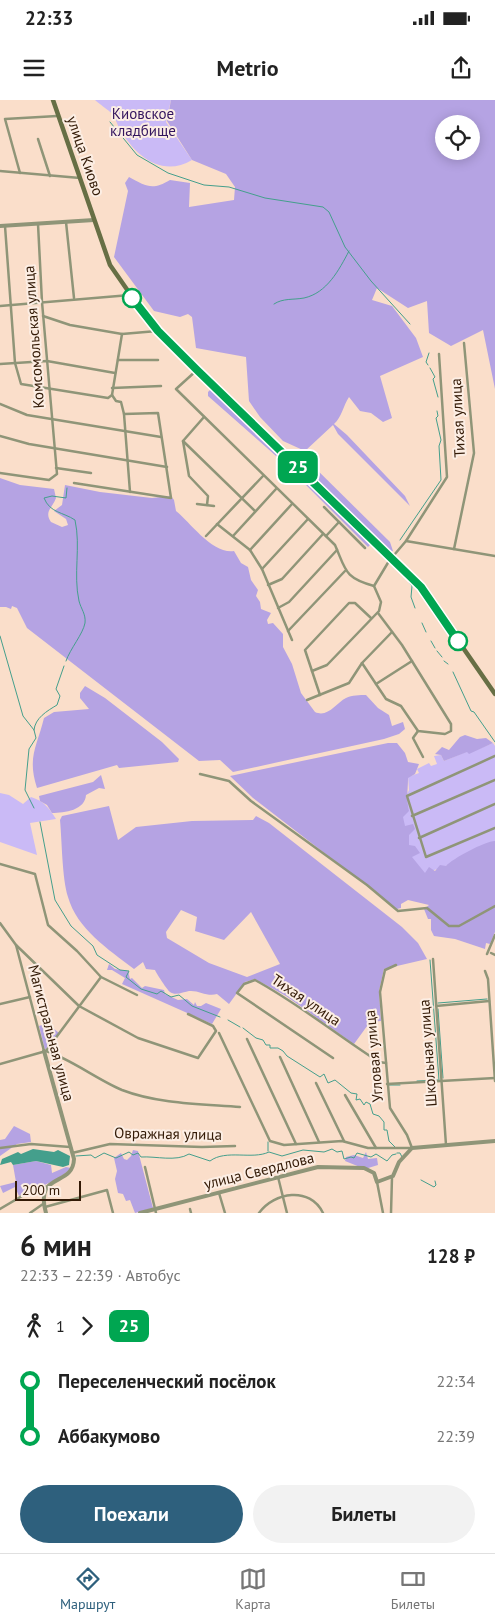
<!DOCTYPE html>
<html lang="ru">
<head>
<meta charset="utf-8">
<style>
	body { margin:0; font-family:"PT Sans",sans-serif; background:#f2f2f2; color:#222; height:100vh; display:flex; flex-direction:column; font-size:19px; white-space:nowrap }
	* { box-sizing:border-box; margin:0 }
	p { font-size:16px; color:#767676 }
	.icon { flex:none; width:28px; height:28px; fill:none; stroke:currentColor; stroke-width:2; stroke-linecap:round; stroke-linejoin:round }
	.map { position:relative; height:1113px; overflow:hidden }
	.sheet { display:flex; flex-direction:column; background:#fff; flex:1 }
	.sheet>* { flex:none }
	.badge { padding:0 10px; border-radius:8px; font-size:18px; line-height:32px }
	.controls { position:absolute; left:435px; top:15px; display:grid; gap:10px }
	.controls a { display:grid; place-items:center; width:45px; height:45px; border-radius:50%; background:#fff; box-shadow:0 2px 12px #0003; font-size:25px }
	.scale { position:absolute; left:15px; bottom:12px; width:66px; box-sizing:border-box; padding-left:5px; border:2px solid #331a06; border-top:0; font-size:14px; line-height:18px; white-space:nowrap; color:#331a06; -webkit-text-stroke:4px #fceee4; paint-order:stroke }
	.map>.badge { position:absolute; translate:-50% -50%; box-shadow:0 0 0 2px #fff }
	.legs { display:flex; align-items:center; gap:8px; height:55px; padding:0 20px; font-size:16px }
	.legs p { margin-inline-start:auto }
	.headline { display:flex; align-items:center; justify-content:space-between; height:85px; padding:0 20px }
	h1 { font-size:28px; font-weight:700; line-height:38px }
	.button { display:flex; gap:10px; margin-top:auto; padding:10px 20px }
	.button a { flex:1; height:58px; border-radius:30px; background:#2e607d; color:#fff; font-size:20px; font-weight:700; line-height:58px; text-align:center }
	.button a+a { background:#f2f2f2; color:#222 }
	ul { padding:0 20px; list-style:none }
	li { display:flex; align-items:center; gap:18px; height:55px; font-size:19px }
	li i { display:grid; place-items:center; width:8px; height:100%; margin:0 6px; background:currentColor }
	li i::after { content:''; width:12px; height:12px; margin:-6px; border:4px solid; border-radius:50%; background:#fff }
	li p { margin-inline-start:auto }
	li:first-child i { background:linear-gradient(#0000 50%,currentColor 0) }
	li:last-child i { background:linear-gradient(currentColor 50%,#0000 0) }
	.status { display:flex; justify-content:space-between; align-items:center; height:35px; padding:0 25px; background:#fff; direction:ltr }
	.status svg { height:14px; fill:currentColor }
	header { display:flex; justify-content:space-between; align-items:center; height:65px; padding:0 20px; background:#fff; font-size:22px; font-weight:700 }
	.tab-bar { display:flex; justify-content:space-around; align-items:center; height:70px; border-top:1px solid #e0e0e0; background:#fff; font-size:14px; color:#767676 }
	.tab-bar a { display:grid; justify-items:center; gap:2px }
	.tab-bar .current { color:#2e607d }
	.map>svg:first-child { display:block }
</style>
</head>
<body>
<div class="status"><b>22:33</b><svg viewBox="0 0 49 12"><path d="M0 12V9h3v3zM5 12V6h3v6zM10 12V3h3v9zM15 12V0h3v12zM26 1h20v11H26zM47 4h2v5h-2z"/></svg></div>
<header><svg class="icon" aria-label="menu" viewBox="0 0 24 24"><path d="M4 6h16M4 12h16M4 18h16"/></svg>Metrio<svg class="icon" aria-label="share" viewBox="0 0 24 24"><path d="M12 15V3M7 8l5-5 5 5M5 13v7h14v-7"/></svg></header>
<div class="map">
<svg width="495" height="1113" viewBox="0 0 495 1113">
	<rect width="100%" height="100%" fill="#fadeca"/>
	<g fill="#cabaf6">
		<path d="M95,0H171L166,22L192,60C162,78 135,56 120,29C117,25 116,19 113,15C108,9 100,5 95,0Z"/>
		<polygon points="493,643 495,646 495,749 417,776 392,704 404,700 409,690 408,677 419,673 417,669 429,663 431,666 437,664 434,656 441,655 444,661 468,651 469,653"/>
		<path d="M0,693L9,695L23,704L31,697C44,701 49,708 56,719L30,723L37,755L0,742Z"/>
	</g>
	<g fill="#b5a3e3" fill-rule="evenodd">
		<path d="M171,0H495V289L483,230L451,246L429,233L427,201L408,208L377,188L372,200L392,206L416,238L423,257L380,276L392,318L383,322L371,313L360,311L349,297C343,306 342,317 334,324L347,335L405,396L410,406L338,334L333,325L305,351L283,341L260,317L249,301L246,257L196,248L192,217L188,214L180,217L154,211L114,157L128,91L125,83L129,77C146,86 152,91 170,80L190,83L189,107L234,100L235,87L226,74L192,60L167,21ZM444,24H471V51H444Z"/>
		<polygon points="212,288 372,443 368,447 284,363 208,296 208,292"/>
		<polygon points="283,348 302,355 390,442 393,451 391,452"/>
		<path d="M0,378L20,385L54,389L56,398C52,409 44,411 51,422L62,427L68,425L66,419L54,411L62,405L65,385L100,392L152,398L171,396L174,400L176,411C191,423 212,454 234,451L241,463L248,467L251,480L258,490L256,496L260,502L261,509L271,513L267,520L268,524L273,523L283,534V547L292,564L301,593L315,612C328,618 336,603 346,598C352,595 360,595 366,595L378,608L389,615L392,626L403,622L405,629L399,634L384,639L233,672L220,660L199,661L27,528L17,508L12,506L11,509L6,507H0Z"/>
		<path d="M85,586L105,598L162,642L179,659L178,662L119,668L117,665L37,688C27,657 37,647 44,618L54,612L89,609L80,598V593Z"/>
		<polygon points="465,635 477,639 486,638 493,643 469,654 467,652 444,661 441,655 435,654 442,647 449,650 460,637"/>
		<path d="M388,643H397L405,653L408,662L419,664L415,674L408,678C408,690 406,699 409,711L403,717L405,726L413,724L415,729L409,735V745L415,746L420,753L412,757L425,773L429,767L435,771L440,765L446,766C452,759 485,741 495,741V832L490,844L486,843L485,849L455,839L434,836L431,830V819H428L424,809L429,805L408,800L401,804V808L397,809L253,698L230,676Z"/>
		<path d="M101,675L105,689L99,688L86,695C85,710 65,713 52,713L47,705L40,701L39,696L93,682Z"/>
		<path d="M109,706L118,740L136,727L192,721L253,720L256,716L269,723L402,827L418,843L427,859L384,869L379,891L381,921L370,922L354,944L286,896L255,879L245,882L229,904L217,894C207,897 199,890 189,891C184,892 175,896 170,892C168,891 156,873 155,870L146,869L143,862L134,869C108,849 77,829 68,797C62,778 62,741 60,720L62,716ZM181,810L197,817L195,831L224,840L251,812L280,864L247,877L209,863L167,838L166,832Z"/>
		<polygon points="109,864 115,869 128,871 130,879 132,878 142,888 145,886 164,890 165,894 178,900 187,899 194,905 195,902 197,906 201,906 206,903 221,909 212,924 122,884 125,878 112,870 107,870"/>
		<polygon points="47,923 59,933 45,950 39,926"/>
		<polygon points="14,1026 30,1034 31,1042 17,1044 0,1056 0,1040 5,1039"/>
		<polygon points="133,1050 138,1051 153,1108 135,1113 130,1100 126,1101 123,1094 118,1093 115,1079 117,1071 114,1058 121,1053 124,1059 127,1060 131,1056"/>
		<polygon points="366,1052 368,1059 377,1058 378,1065 365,1069 345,1061 346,1057 354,1055 363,1058"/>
		<path d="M36,1061L51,1065L52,1073L66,1067L71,1068C56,1083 37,1087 19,1096L15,1087L3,1093L0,1086L16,1082L13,1065Z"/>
	</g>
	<polygon fill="#449f8c" points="33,1049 54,1052 58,1050 70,1056 69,1065 63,1067 36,1061 13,1065 11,1062 0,1065 2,1059 18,1052 21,1054"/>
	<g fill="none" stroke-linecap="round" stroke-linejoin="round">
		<g stroke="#449f8c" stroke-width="1">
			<polyline points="110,22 137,55 168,73 204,85 229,87 265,98 323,107 329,112 345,147 371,181 410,224"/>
			<path d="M274,204C283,198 293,200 304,198C327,193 339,170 349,151"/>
			<polyline points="428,265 426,262 429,253"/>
			<polyline points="430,268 435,277 433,279 438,297"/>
			<polyline points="400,440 441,380 439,346 441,340 436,318 438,316 437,311"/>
			<polyline points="394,466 399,469 412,486 411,497 415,508"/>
			<polyline points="422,523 426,532"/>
			<polyline points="0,536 23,616 34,630 36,638 29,649 25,690 34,708"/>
			<polyline points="431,541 435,548"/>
			<polyline points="437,551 442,557"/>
			<path d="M66,561C70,549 83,534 85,523C86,514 81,509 79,501C73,474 81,447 75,420C63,412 50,413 44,398L52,396L66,398L67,388"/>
			<polyline points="444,561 448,564"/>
			<polyline points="453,572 471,611 474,612 495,642"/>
			<path d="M34,630C35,618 47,611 57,605L60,596L56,589L64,566"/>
			<polyline points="40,722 55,800 71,826 93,846 97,855 120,870 129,871 126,877 141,889 157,894 161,891 171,897 179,895 192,906 220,917"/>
			<polyline points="430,860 439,980"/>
			<polyline points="438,903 487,899"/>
			<polyline points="438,909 443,978"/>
			<polyline points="228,920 240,927"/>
			<polyline points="243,928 256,938 263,940 266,945 270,945 270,948 278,948 283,951 287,956 320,977 324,974 328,983 335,980 351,993 357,994 356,1000 360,999 364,1005 366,1002 370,1004 373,1014 379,1016 384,1022 384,1030 387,1030 389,1041 395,1047"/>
			<polyline points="417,981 438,980"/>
			<polyline points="389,985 400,985"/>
			<polyline points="268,1051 268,1042"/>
			<polyline points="397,1053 400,1053 402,1057"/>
			<path d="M76,1056L91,1055L95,1058L104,1053L116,1058L129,1052L133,1055L138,1053L141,1057C156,1056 176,1062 189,1054L210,1061C226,1049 252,1060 269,1052L282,1056L303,1050L324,1052L332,1049L337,1052L342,1051L344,1059L351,1057L354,1058L357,1053L371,1057L376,1054L387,1061L392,1055L396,1054"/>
			<polyline points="421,1080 434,1087 436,1085 435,1081"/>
		</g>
		<g stroke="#8f9578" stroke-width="2.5">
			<polyline points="38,39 50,76"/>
			<polyline points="0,71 80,78"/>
			<polyline points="20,73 5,19 57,16"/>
			<polyline points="66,122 74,198"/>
			<polyline points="5,126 15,263 21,284 108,298 112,295 122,234"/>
			<polyline points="0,206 130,195"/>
			<polyline points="43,216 70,225 122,234 157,231"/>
			<polyline points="118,260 158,260"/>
			<polyline points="0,264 47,261 115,273"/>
			<path d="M197,270L176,289L335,445C346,470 344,478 374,486"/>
			<polyline points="112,288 161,286"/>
			<polyline points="112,295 116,301 121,302 124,314 130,392"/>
			<polyline points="0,304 27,315 161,337"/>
			<polyline points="204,317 183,341 189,376 208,396 207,405"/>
			<polyline points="0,336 29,344 167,367"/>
			<polyline points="183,341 255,411"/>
			<polyline points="56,368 91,373"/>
			<polyline points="0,373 49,380 57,374 42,202 38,124"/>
			<polyline points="74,383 171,398 158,313 124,314"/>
			<polyline points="197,404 214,406"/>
			<polyline points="324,407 365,448"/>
			<polyline points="217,424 250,450 262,469 292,540"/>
			<polyline points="206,436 263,376"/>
			<polyline points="233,436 276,389"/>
			<polyline points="326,436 339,422"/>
			<polyline points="406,441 495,456"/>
			<polyline points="454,449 474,353 464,243"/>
			<polyline points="250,450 292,404"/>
			<polyline points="262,469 308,419"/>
			<polyline points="268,485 282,479 323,434"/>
			<polyline points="278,508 289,502 337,450"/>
			<polyline points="288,531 345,471"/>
			<polyline points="362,563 386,599 401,606 418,631 445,634 451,631 451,624 402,545 378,513"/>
			<polyline points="312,571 327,565 379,511 381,502 374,486 389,461 406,441 447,377 439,254"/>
			<polyline points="376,584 412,561"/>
			<polyline points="320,595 305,550 349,503 355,503 371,518"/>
			<polyline points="307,600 349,583 362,563 392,532"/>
			<polyline points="418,631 413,638 423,657"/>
			<polyline points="495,656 407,696 426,757 495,728"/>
			<polyline points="200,674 229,681 251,701 367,785 398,811 427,808 449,826 459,826 495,806"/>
			<polyline points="412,716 495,680"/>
			<polyline points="419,738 495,704"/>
			<polyline points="0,764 35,774 48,825 77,851 101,877 46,951 0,964"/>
			<polyline points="0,823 16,845 44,951"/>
			<polyline points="16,845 79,906 138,938 198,958 216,931 213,926 188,914"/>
			<polyline points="491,853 495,855"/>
			<polyline points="487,854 495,835"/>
			<polyline points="433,859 446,1045"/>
			<polyline points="485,871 488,879 495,981"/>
			<polyline points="101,877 137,895"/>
			<polyline points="0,904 30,897"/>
			<polyline points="436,906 489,901"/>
			<polyline points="219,933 270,1041 284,1045 342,1041 368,1048 412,1048 407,1035 390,1008 380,892 385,870 396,865"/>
			<polyline points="247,939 296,1044"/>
			<path d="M46,951C69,958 98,980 122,990C158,1004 202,1004 240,1007"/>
			<polyline points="280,957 319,1042"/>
			<path d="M333,958L237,893L244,884L255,880C299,904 337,935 379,962L386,963"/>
			<polyline points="316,983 344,1041"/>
			<polyline points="387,984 495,978"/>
			<polyline points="345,995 376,1048"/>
			<polyline points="0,1048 31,1044 70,1047"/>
			<polyline points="72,1053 110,1044 202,1047 235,1046"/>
			<polyline points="145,1067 156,1113"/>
			<polyline points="278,1077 287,1113"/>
			<polyline points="377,1082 383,1113"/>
			<polyline points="219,1093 225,1113"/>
			<polyline points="45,1107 107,1090 113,1113"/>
			<polyline points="0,1109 39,1086 47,1087"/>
			<polyline points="190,1109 191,1113"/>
			<polyline points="30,1113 43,1104"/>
			<path d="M259,1113C274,1092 310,1086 323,1113"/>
			<polyline points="391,1113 392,1077"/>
		</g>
		<g stroke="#8f9578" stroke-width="4">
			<polyline points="0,126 94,120"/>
			<path d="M44,951L74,1059C73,1088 34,1071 46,1113"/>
			<polyline points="140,1113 318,1067 364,1068 374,1073 377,1082 393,1076 399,1062 412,1048 495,1041"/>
		</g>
		<polyline stroke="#676f45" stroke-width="4.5" points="53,0 110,165 135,201 158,231 197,270 421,487 495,594"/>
	</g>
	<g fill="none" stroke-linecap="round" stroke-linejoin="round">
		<defs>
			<polyline id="line-1" points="132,198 158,231 197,270 421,487 458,541"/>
		</defs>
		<use href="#line-1" stroke="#fff" stroke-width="11"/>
		<use href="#line-1" stroke="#00a651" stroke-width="8"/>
	</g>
	<g fill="#fff" stroke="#00a651" stroke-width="2.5">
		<circle cx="132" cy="198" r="9"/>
		<circle cx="458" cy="541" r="9"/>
	</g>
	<g text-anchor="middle" stroke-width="4" stroke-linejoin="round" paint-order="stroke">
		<g font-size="15" fill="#33145e" stroke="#fceee4">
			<text x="143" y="19">Киовское<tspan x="143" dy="17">кладбище</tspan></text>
		</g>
		<g font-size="15" fill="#331a06" stroke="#fceee4">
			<text transform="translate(85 56) rotate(71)" y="5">улица Киово</text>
			<text transform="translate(34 237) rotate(-94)" y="5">Комсомольская улица</text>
			<text transform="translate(458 318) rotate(-93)" y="5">Тихая улица</text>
			<text transform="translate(306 900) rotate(34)" y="5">Тихая улица</text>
			<text transform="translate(51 933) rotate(75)" y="5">Магистральная улица</text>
			<text transform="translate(428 953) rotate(-94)" y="5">Школьная улица</text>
			<text transform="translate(374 956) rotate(-95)" y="5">Угловая улица</text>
			<text transform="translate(168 1034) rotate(1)" y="5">Овражная улица</text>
			<text transform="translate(259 1071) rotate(-14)" y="5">улица Свердлова</text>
		</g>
	</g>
</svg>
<div class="controls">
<a><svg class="icon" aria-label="locate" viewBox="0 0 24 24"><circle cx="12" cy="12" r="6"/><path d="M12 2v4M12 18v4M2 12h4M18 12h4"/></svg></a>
</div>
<div class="scale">200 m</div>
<b class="badge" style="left:298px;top:367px;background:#00a651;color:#fff">25</b>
</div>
<section class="sheet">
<div class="headline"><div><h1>6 мин</h1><p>22:33 – 22:39 · Автобус</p></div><b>128 ₽</b></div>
<div class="legs"><svg class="icon" aria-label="walk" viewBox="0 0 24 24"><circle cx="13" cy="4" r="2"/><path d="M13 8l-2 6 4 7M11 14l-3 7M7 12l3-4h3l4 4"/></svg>1<svg class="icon" aria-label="forward" viewBox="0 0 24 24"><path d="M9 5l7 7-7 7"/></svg><b class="badge" style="background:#00a651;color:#fff">25</b></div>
<ul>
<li><i style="color:#00a651"></i><b>Переселенческий посёлок</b><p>22:34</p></li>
<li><i style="color:#00a651"></i><b>Аббакумово</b><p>22:39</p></li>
</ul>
<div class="button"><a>Поехали</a><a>Билеты</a></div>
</section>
<nav class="tab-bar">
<a class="current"><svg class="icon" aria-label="directions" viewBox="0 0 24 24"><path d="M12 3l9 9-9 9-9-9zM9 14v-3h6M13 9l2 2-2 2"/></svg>Маршрут</a>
<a><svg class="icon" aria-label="map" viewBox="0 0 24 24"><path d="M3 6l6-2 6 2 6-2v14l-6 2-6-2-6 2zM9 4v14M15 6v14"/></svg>Карта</a>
<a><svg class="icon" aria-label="tickets" viewBox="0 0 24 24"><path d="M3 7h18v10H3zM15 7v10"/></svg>Билеты</a>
</nav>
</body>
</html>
